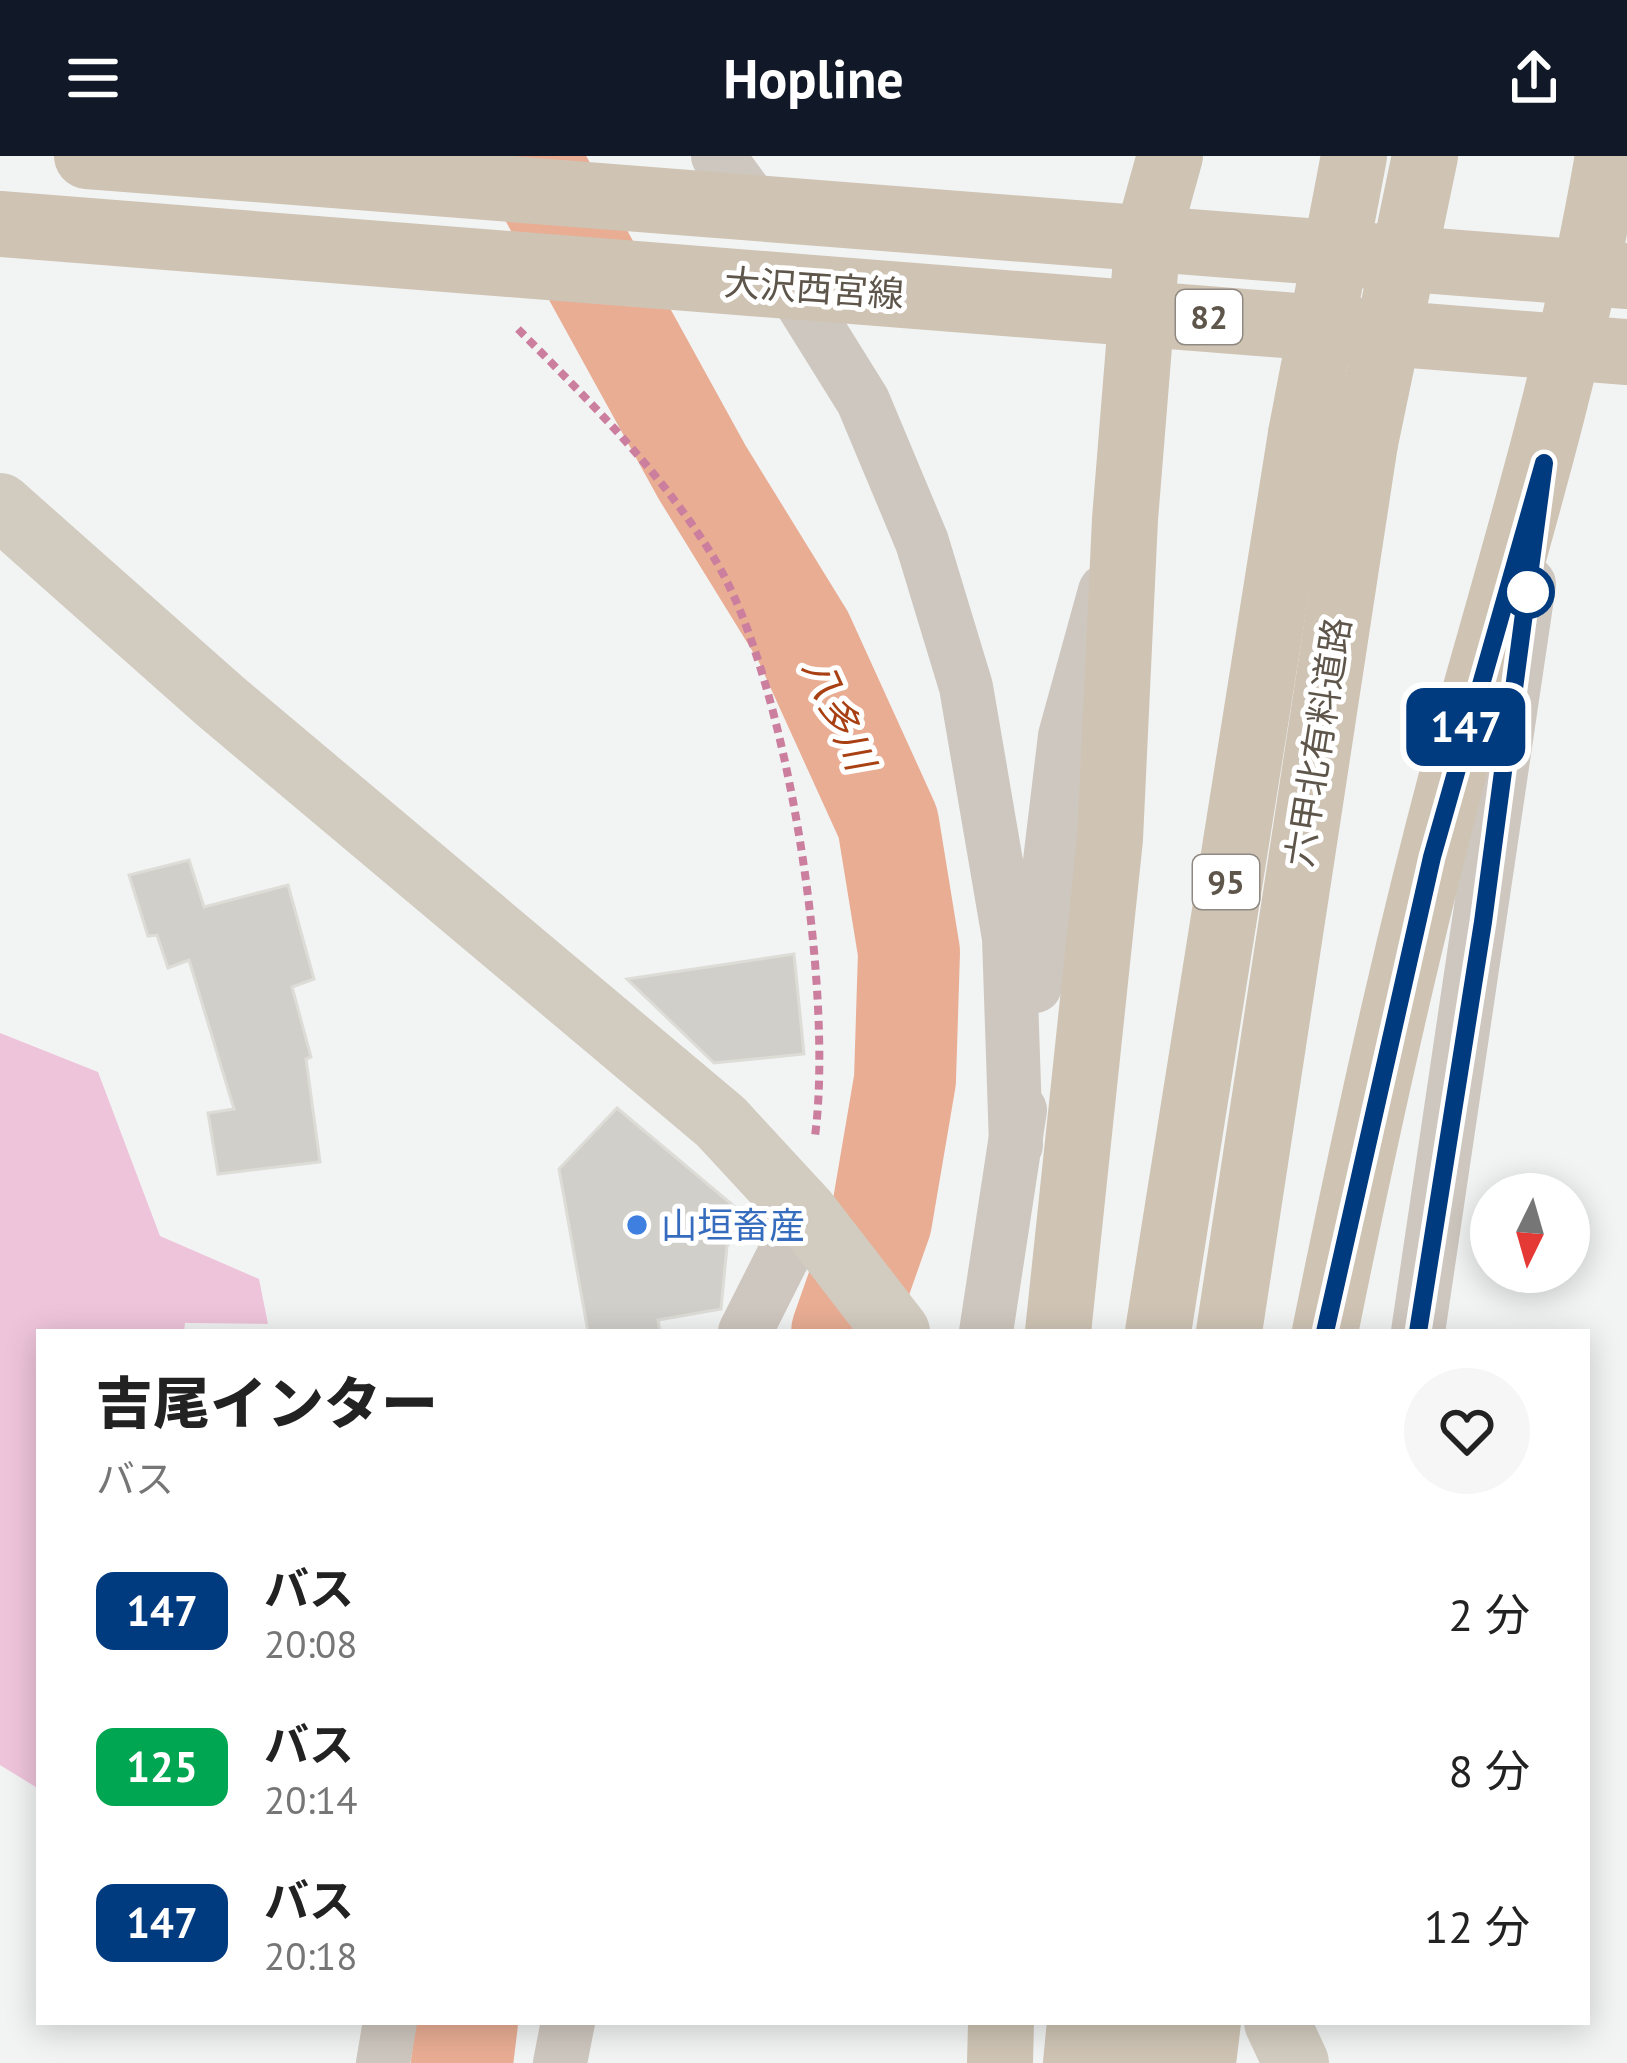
<!DOCTYPE html>
<html lang="ja">
<head>
<meta charset="utf-8">
<style>
	body { margin:0; font-family:"PT Sans","Noto Sans JP",sans-serif; background:#f6f6f6; color:#222; height:100vh; display:flex; flex-direction:column; font-size:45px; white-space:nowrap }
	* { box-sizing:border-box; margin:0 }
	p { font-size:39px; color:#767676 }
	.icon { flex:none; width:66px; height:66px; fill:none; stroke:currentColor; stroke-width:2; stroke-linecap:round; stroke-linejoin:round }
	.map { position:relative; flex:1; overflow:hidden }
	.details { position:absolute; left:36px; top:1173px; width:1554px; height:696px; display:flex; flex-direction:column; background:#fff; border-radius:0px; box-shadow:0 6px 30px #0003 }
	.details>* { flex:none }
	.badge { padding:0 24px; border-radius:18px; font-size:42px; line-height:78px }
	.needle { width:78px; rotate:185deg }
	.tools { position:absolute; left:1470px; top:1017px; display:grid; gap:24px }
	.tools a { display:grid; place-items:center; width:120px; height:120px; border-radius:50%; background:#fff; box-shadow:0 6px 30px #0003; font-size:60px }
	.map>.badge { position:absolute; translate:-50% -50%; box-shadow:0 0 0 6px #fff }
	.round { display:grid; place-items:center; flex:none; width:126px; height:126px; border-radius:63px; background:#f6f6f6 }
	.overview { display:flex; align-items:center; justify-content:space-between; height:204px; padding:0 60px }
	h1 { font-size:57px; font-weight:800; line-height:90px }
	ul { padding:0; list-style:none }
	li { display:flex; align-items:center; gap:36px; height:156px; padding:0 60px }
	li div { flex:1 }
	li b { display:block; font-size:45px }
	li em { font-style:normal }
	li .badge { min-width:132px; font-weight:700; text-align:center }
	header { display:flex; justify-content:space-between; align-items:center; height:156px; padding:0 60px; background:#111827; color:#fff; font-size:54px; font-weight:800 }
	.map>svg:first-child { display:block }
</style>
</head>
<body>
<header><svg class="icon" aria-label="menu" viewBox="0 0 24 24"><path d="M4 6h16M4 12h16M4 18h16"/></svg>Hopline<svg class="icon" aria-label="share" viewBox="0 0 24 24"><path d="M12 15V3M7 8l5-5 5 5M5 13v7h14v-7"/></svg></header>
<div class="map">
<svg width="1627" height="1907" viewBox="0 0 1627 1907">
	<rect width="100%" height="100%" fill="#f2f4f4"/>
	<polygon fill="#eec4da" points="0,877 98,916 160,1080 259,1123 268,1168 185,1167 184,1176 39,1176 39,1633 0,1609"/>
	<g fill="none" stroke-linecap="round" stroke-linejoin="round">
		<g stroke="#e9ad94" stroke-width="102">
			<polyline points="528,0 702,316 803,480 888,667 909,796 905,924 881,1065 842,1176"/>
			<polyline points="462,1907 467,1866"/>
		</g>
	</g>
	<g fill="#d1cfca" stroke="#dddcd7" stroke-width="3">
		<polygon points="189,704 204,751 288,729 314,823 292,831 311,901 306,903 320,1006 218,1018 208,957 234,953 189,804 168,812 157,779 148,780 129,719"/>
		<polygon points="794,798 804,898 714,907 627,823"/>
		<polygon points="617,952 753,1066 727,1090 721,1153 658,1164 660,1176 588,1176 559,1013"/>
	</g>
	<g fill="none" stroke-linecap="round" stroke-linejoin="round">
		<path stroke="#cb7e9d" stroke-width="8" stroke-dasharray="9 6" stroke-linecap="butt" d="M518,173C589,245 660,314 714,402C789,524 834,838 815,980"/>
		<g stroke="#cec7bf" stroke-width="54">
			<polyline points="718,0 756,52"/>
			<polyline points="792,131 863,245 922,386 966,531 1009,782 1016,989"/>
			<polyline points="1035,830 1065,580 1105,435"/>
			<polyline points="745,1176 805,1057"/>
			<polyline points="986,1176 1020,954"/>
			<polyline points="1418,1176 1529,428"/>
			<polyline points="383,1907 390,1866"/>
			<polyline points="560,1907 568,1866"/>
		</g>
		<g stroke="#d2cbbf" stroke-width="66">
			<polyline points="0,350 220,545 721,966 805,1057 897,1176"/>
			<polyline points="1277,1866 1296,1907"/>
		</g>
		<g stroke="#cfc4b4" stroke-width="66">
			<polyline points="87,0 1627,120"/>
			<polyline points="0,68 1627,196"/>
			<polyline points="1058,1176 1110,683 1125,363 1148,79 1170,0"/>
			<polyline points="1158,1176 1301,278"/>
			<polyline points="1229,1176 1365,287"/>
			<path d="M1325,1176C1369,959 1417,742 1477,529C1527,353 1577,181 1608,0"/>
			<polyline points="1000,1907 1001,1866"/>
			<polyline points="1076,1907 1080,1866"/>
			<polyline points="1140,1907 1145,1866"/>
			<polyline points="1203,1907 1208,1866"/>
		</g>
		<g stroke="#cfc4b4" stroke-width="66">
			<polyline points="1301,278 1354,0"/>
			<polyline points="1365,287 1425,0"/>
		</g>
	</g>
	<g fill="none" stroke-linecap="round" stroke-linejoin="round">
		<defs>
			<polyline id="line" points="1325,1176 1432,701 1544,307 1483,766 1418,1176"/>
		</defs>
		<use href="#line" stroke="#fff" stroke-width="27"/>
		<use href="#line" stroke="#003b80" stroke-width="18"/>
	</g>
	<circle fill="#fff" stroke="#003b80" stroke-width="6" cx="1528" cy="436" r="24"/>
	<circle fill="#3f7fe0" stroke="#fff" stroke-width="4.5" cx="637" cy="1069" r="12"/>
	<g text-anchor="middle" stroke-width="10" stroke-linejoin="round" paint-order="stroke">
		<g fill="#fff" stroke="#8f8981" stroke-width="3">
			<rect x="1176" y="134" width="66" height="54" rx="9"/>
			<rect x="1193" y="699" width="66" height="54" rx="9"/>
		</g>
		<g font-size="33" font-weight="bold" fill="#5f564b">
			<text x="1209" y="173">82</text>
			<text x="1226" y="738">95</text>
		</g>
		<g font-size="36" fill="#5f564b" stroke="#fff">
			<text transform="translate(814 132) rotate(4)" y="13">大沢西宮線</text>
			<text transform="translate(1318 586) rotate(-81)" y="13">六甲北有料道路</text>
		</g>
		<g font-size="36" fill="#366cbe" stroke="#fff" text-anchor="start">
			<text x="661" y="1082">山垣畜産</text>
		</g>
		<g font-size="39" font-style="italic" fill="#a84014" stroke="#fff">
			<text transform="translate(839 558) rotate(66)" y="14">八多川</text>
		</g>
	</g>
</svg>
<div class="tools">
<a><svg class="needle" viewBox="-14 -14 28 28"><path d="M0-13l5 13h-10z" fill="#e53935"/><path d="M0 13l5-13h-10z" fill="#767676"/></svg></a>
</div>
<b class="badge" style="left:1466px;top:571px;background:#003b80;color:#fff">147</b>
<section class="details">
<div class="overview"><div><h1>吉尾インター</h1><p>バス</p></div><a class="round"><svg class="icon" aria-label="heart" viewBox="0 0 24 24"><path d="M12 20l-8-8c-3-5 5-10 8-4 3-6 11-1 8 4z"/></svg></a></div>
<ul>
<li><span class="badge" style="background:#003b80;color:#fff">147</span><div><b>バス</b><p>20:08</p></div><em>2 分</em></li>
<li><span class="badge" style="background:#00a651;color:#fff">125</span><div><b>バス</b><p>20:14</p></div><em>8 分</em></li>
<li><span class="badge" style="background:#003b80;color:#fff">147</span><div><b>バス</b><p>20:18</p></div><em>12 分</em></li>
</ul>
</section>
</div>
</body>
</html>
